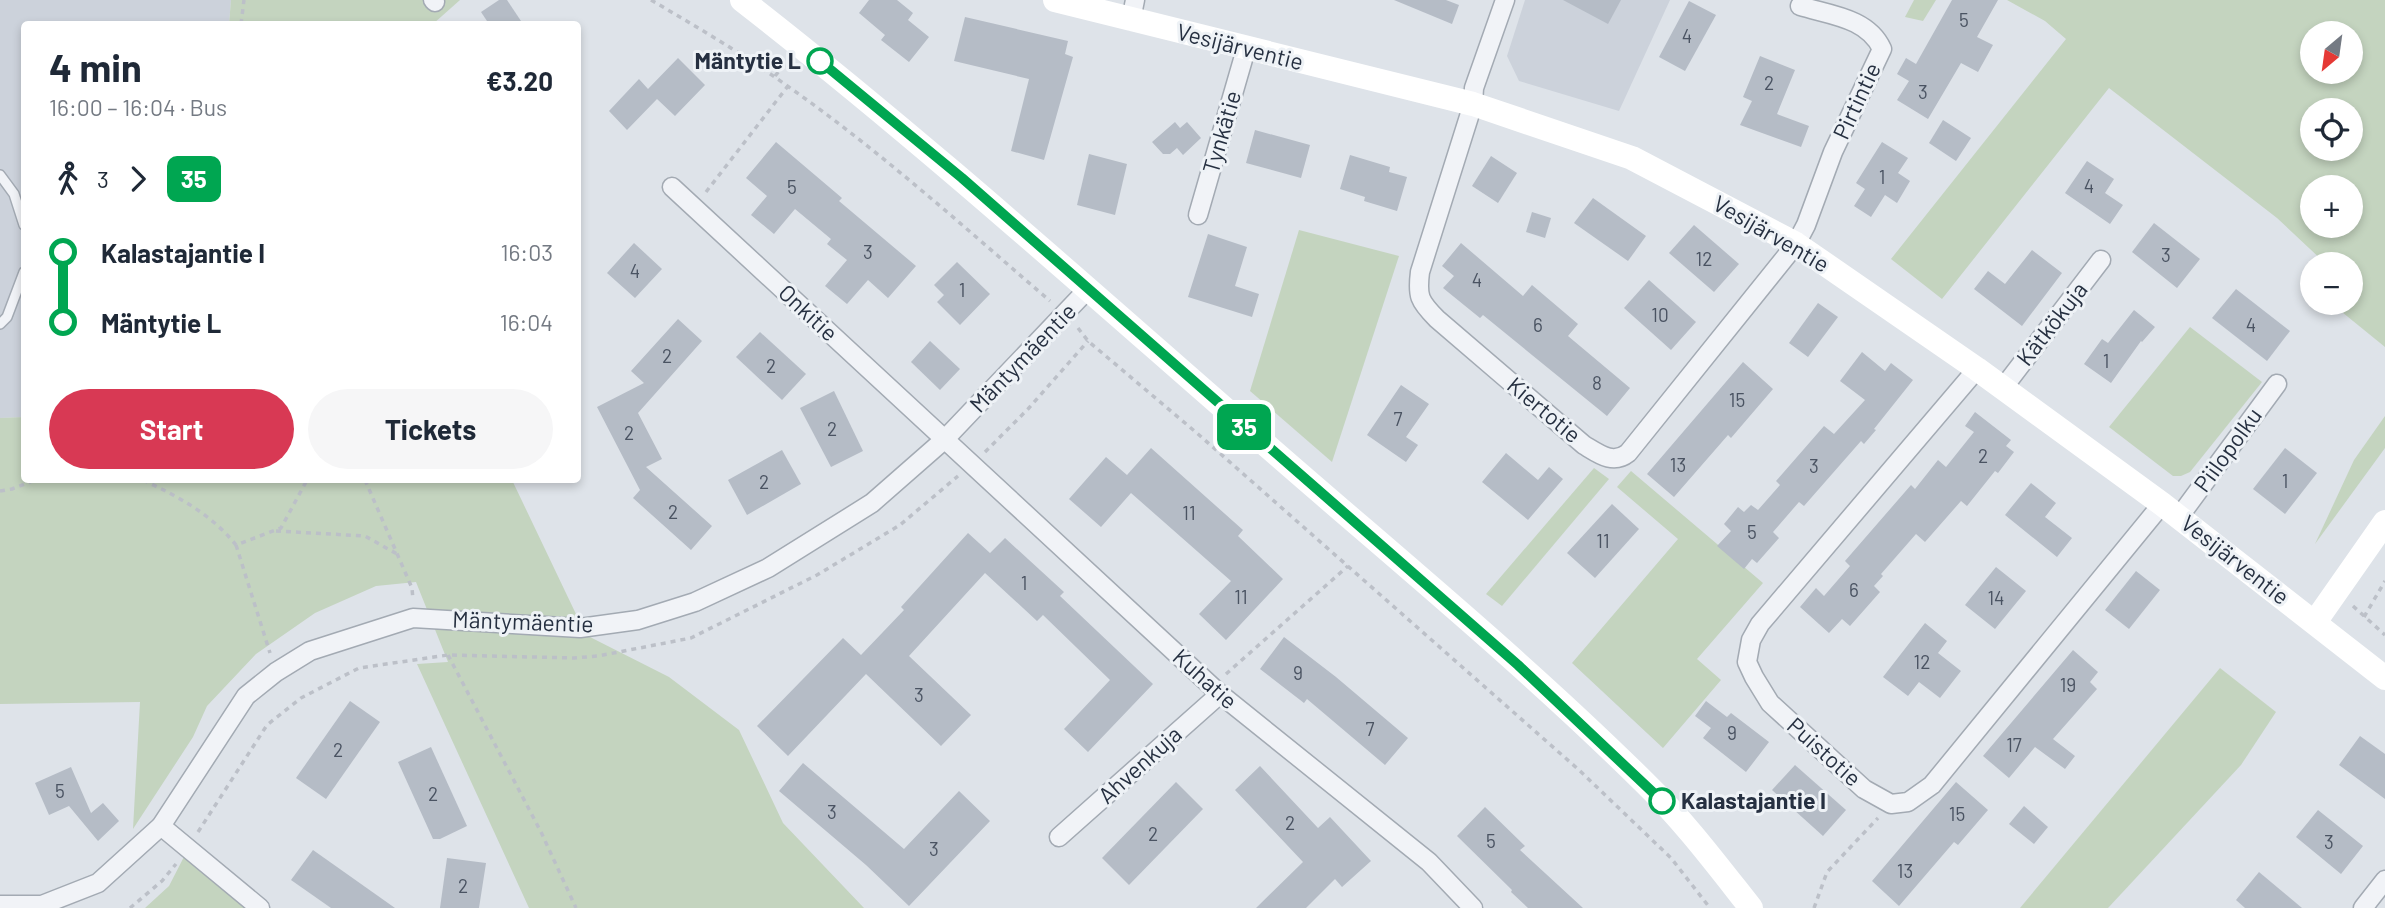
<!DOCTYPE html>
<html lang="en">
<head>
<meta charset="utf-8">
<style>
	body { margin:0; font-family:Barlow,sans-serif; background:#f6f6f7; color:#1f2937; height:100vh; display:flex; flex-direction:column; font-size:26px; white-space:nowrap }
	* { box-sizing:border-box; margin:0 }
	p { font-size:23px; color:#747a83 }
	.icon { flex:none; width:38px; height:38px; fill:none; stroke:currentColor; stroke-width:2; stroke-linecap:round; stroke-linejoin:round }
	.map { position:relative; flex:1; overflow:hidden }
	.details { position:absolute; left:21px; top:21px; width:560px; height:462px; display:flex; flex-direction:column; background:#fff; border-radius:7px; box-shadow:0 4px 10px #0003 }
	.details>* { flex:none }
	.badge { padding:0 14px; border-radius:10px; font-size:24px; line-height:46px }
	.needle { width:46px; rotate:209deg }
	.buttons { position:absolute; left:2300px; top:21px; display:grid; gap:14px }
	.buttons a { display:grid; place-items:center; width:63px; height:63px; border-radius:50%; background:#fff; box-shadow:0 4px 10px #0003; font-size:35px }
	.map>.badge { position:absolute; translate:-50% -50%; box-shadow:0 0 0 4px #fff }
	.legs { display:flex; align-items:center; gap:10px; height:77px; padding:0 28px; font-size:23px }
	.legs p { margin-inline-start:auto }
	.headline { display:flex; align-items:center; justify-content:space-between; height:119px; padding:0 28px }
	h1 { font-size:38px; font-weight:700; line-height:52px }
	.primary-button { display:flex; gap:14px; margin-top:auto; padding:14px 28px }
	.primary-button a { flex:1; height:80px; border-radius:42px; background:#d83954; color:#fff; font-size:28px; font-weight:700; line-height:80px; text-align:center }
	.primary-button a+a { background:#f6f6f7; color:#1f2937 }
	ul { padding:0 28px; list-style:none }
	li { display:flex; align-items:center; gap:24px; height:70px; font-size:26px }
	li i { display:grid; place-items:center; width:10px; height:100%; margin:0 9px; background:currentColor }
	li i::after { content:''; width:18px; height:18px; margin:-9px; border:5px solid; border-radius:50%; background:#fff }
	li p { margin-inline-start:auto }
	li:first-child i { background:linear-gradient(#0000 50%,currentColor 0) }
	li:last-child i { background:linear-gradient(currentColor 50%,#0000 0) }
	.map>svg:first-child { display:block }
</style>
</head>
<body>
<div class="map">
<svg width="2385" height="908" viewBox="0 0 2385 908">
	<rect width="100%" height="100%" fill="#dee3e9"/>
	<g fill="#ccd2db">
		<polygon points="0,0 231,0 229,24 24,24 24,417 0,418"/>
		<polygon points="1525,0 1670,0 1619,111 1519,81 1507,56"/>
	</g>
	<g fill="#c4d4bf" fill-rule="evenodd">
		<polygon points="231,0 460,0 433,24 229,24"/>
		<polygon points="1914,0 1936,0 1923,21 1905,17"/>
		<path d="M2007,0H2385V347L2337,308L2341,303H2350V264H2326L2277,218L2109,88L1942,299L1891,259L2066,39L2045,21ZM2312,33H2350V72H2312ZM2312,110H2350V149H2312ZM2312,187H2350V226H2312Z"/>
		<polygon points="1299,230 1399,256 1332,462 1250,391"/>
		<polygon points="2190,327 2262,382 2190,472 2181,476 2173,476 2109,427"/>
		<polygon points="2385,416 2385,448 2315,544 2354,460"/>
		<polygon points="24,417 24,480 512,480 586,635 669,677 739,730 783,823 864,908 529,908 417,664 448,662 416,582 376,586 315,613 256,654 207,706 193,737 133,829 140,702 0,704 0,418"/>
		<polygon points="1594,468 1609,479 1502,606 1486,594"/>
		<polygon points="1631,471 1763,583 1697,659 1721,680 1663,748 1572,663 1678,539 1617,487"/>
		<polygon points="2220,668 2276,712 2241,765 2108,908 2020,908"/>
		<polygon points="188,849 260,908 145,908 169,886"/>
	</g>
	<g fill="#b5bcc6">
		<polygon points="499,0 507,0 523,24 489,24 481,12"/>
		<polygon points="869,0 897,0 913,13 908,20 929,37 909,62 881,40 885,35 859,13"/>
		<polygon points="1394,0 1446,0 1459,5 1452,24"/>
		<polygon points="1563,0 1621,0 1608,24"/>
		<polygon points="1952,0 1998,0 1977,37 1993,45 1978,72 1961,63 1928,119 1897,100 1909,81 1897,74 1906,58 1916,64"/>
		<polygon points="1689,1 1716,15 1685,71 1659,57"/>
		<polygon points="965,17 1068,41 1065,54 1073,57 1044,160 1011,151 1029,79 954,61"/>
		<polygon points="1760,56 1795,70 1777,114 1809,126 1801,147 1740,125 1752,101 1743,97"/>
		<polygon points="678,58 705,85 675,116 657,99 627,130 609,111 639,79 648,89"/>
		<polygon points="1943,120 1971,138 1956,161 1929,143"/>
		<polygon points="1175,122 1180,128 1187,122 1201,138 1183,155 1177,148 1170,154 1163,154 1152,142"/>
		<polygon points="1255,130 1310,145 1301,178 1246,163"/>
		<polygon points="776,142 842,198 839,201 916,266 888,298 868,280 847,304 825,286 847,260 827,244 831,239 795,209 774,234 751,215 767,196 746,178"/>
		<polygon points="1882,142 1908,158 1898,173 1910,181 1897,203 1885,195 1871,217 1854,206 1865,189 1856,183"/>
		<polygon points="1089,154 1127,164 1115,215 1077,205"/>
		<polygon points="1350,155 1390,167 1389,172 1407,177 1397,211 1364,201 1365,197 1340,189"/>
		<polygon points="1491,156 1517,173 1498,203 1472,186"/>
		<polygon points="2087,161 2114,179 2105,193 2123,205 2110,224 2065,193"/>
		<polygon points="1593,198 1646,236 1628,261 1574,223"/>
		<polygon points="1532,212 1551,218 1545,238 1526,232"/>
		<polygon points="2154,223 2200,259 2177,288 2132,252"/>
		<polygon points="1694,225 1739,264 1714,292 1669,253"/>
		<polygon points="1208,234 1247,247 1235,286 1259,294 1252,317 1188,297"/>
		<polygon points="634,243 662,269 635,298 607,273"/>
		<polygon points="1461,243 1523,296 1532,285 1578,324 1568,336 1630,388 1607,416 1483,315 1480,318 1443,288 1454,276 1442,266"/>
		<polygon points="2032,250 2062,273 2022,326 1974,289 1988,271 2005,284"/>
		<polygon points="957,262 990,294 960,325 937,302 944,295 934,285"/>
		<polygon points="1649,280 1696,322 1671,350 1624,308"/>
		<polygon points="2236,289 2290,331 2267,361 2212,318"/>
		<polygon points="1818,303 1838,317 1808,357 1789,343"/>
		<polygon points="2134,310 2155,327 2142,342 2141,341 2111,383 2084,364 2102,339 2108,343"/>
		<polygon points="678,319 702,341 638,413 662,459 646,467 712,526 691,550 633,498 640,490 597,407 644,383 631,371"/>
		<polygon points="760,332 806,374 782,400 736,357"/>
		<polygon points="930,341 960,369 940,390 911,362"/>
		<polygon points="1862,352 1885,371 1891,363 1913,380 1874,429 1876,430 1864,444 1861,441 1804,506 1799,502 1773,532 1779,538 1757,563 1752,559 1744,569 1717,546 1731,531 1724,524 1738,507 1744,512 1751,505 1758,510 1780,485 1776,481 1824,426 1834,434 1865,400 1840,381"/>
		<polygon points="1743,362 1773,389 1731,438 1728,435 1674,497 1647,474"/>
		<polygon points="1401,385 1429,404 1406,437 1418,445 1406,462 1367,435"/>
		<polygon points="834,391 863,451 831,467 800,408"/>
		<polygon points="1975,412 2011,440 2006,446 2014,452 1998,473 1995,471 1967,506 1961,501 1925,542 1916,534 1881,574 1883,576 1874,586 1880,592 1850,626 1842,619 1829,633 1800,607 1816,588 1824,596 1850,566 1845,561 1911,485 1915,489 1938,460 1946,467 1974,432 1965,426"/>
		<polygon points="1151,448 1243,530 1238,536 1283,579 1226,640 1199,614 1231,581 1131,493 1101,527 1069,499 1106,457 1127,475"/>
		<polygon points="2285,448 2317,473 2285,514 2253,489"/>
		<polygon points="782,450 801,484 747,515 728,480"/>
		<polygon points="1506,453 1538,480 1549,467 1563,479 1528,520 1482,482"/>
		<polygon points="2031,483 2056,503 2045,517 2072,538 2057,557 2005,515"/>
		<polygon points="1612,504 1639,529 1595,578 1567,553"/>
		<polygon points="968,533 990,553 1005,538 1064,592 1060,596 1153,684 1088,752 1064,729 1110,680 1043,615 1037,621 985,573 909,656 971,715 941,746 866,674 788,756 757,726 843,638 861,655 904,610 901,607"/>
		<polygon points="1996,567 2026,591 1995,629 1965,605"/>
		<polygon points="2136,571 2160,590 2129,629 2105,610"/>
		<polygon points="1925,623 1947,641 1938,653 1961,671 1940,698 1919,682 1908,696 1883,677"/>
		<polygon points="1284,637 1336,677 1408,738 1385,765 1307,699 1304,703 1260,669"/>
		<polygon points="2073,650 2098,672 2090,682 2097,689 2053,739 2075,756 2065,769 2035,747 2009,778 1983,756"/>
		<polygon points="350,701 380,722 326,799 296,778"/>
		<polygon points="1706,701 1727,717 1731,713 1769,742 1746,772 1703,738 1711,728 1695,716"/>
		<polygon points="2360,736 2385,754 2385,799 2339,765"/>
		<polygon points="431,747 467,826 440,839 433,839 398,762"/>
		<polygon points="803,763 904,849 959,791 990,821 909,906 866,865 779,791"/>
		<polygon points="1795,765 1846,810 1823,836 1772,790"/>
		<polygon points="1260,766 1318,828 1330,817 1371,861 1342,887 1335,879 1306,908 1256,908 1303,862 1235,790"/>
		<polygon points="71,767 91,813 103,803 119,821 98,841 69,806 49,815 35,783"/>
		<polygon points="1176,782 1203,809 1129,885 1102,858"/>
		<polygon points="1956,782 1988,810 1958,845 1954,842 1899,906 1872,881"/>
		<polygon points="2024,806 2048,827 2034,844 2009,824"/>
		<polygon points="1485,807 1525,846 1520,850 1583,908 1528,908 1511,892 1512,890 1457,836"/>
		<polygon points="2318,810 2363,846 2341,874 2296,837"/>
		<polygon points="313,850 395,908 331,908 291,880"/>
		<polygon points="447,858 486,863 479,908 440,908"/>
		<polygon points="2259,872 2302,908 2245,908 2236,900"/>
	</g>
	<g fill="none" stroke-linecap="round" stroke-linejoin="round">
		<defs>
			<g id="lane">
				<polyline points="0,175 14,194 24,225"/>
				<polyline points="0,324 7,317 24,272"/>
			</g>
			<g id="street">
				<polyline points="433,0 435,2"/>
				<path d="M1505,0L1474,88L1473,104L1420,272C1417,296 1419,301 1437,319L1584,445C1599,454 1613,465 1628,453L1796,244L1806,225L1833,152L1882,49C1868,18 1830,15 1800,6"/>
				<polyline points="1131,20 1135,0"/>
				<polyline points="672,187 1220,694 1429,862 1473,908"/>
				<polyline points="1198,215 1246,49"/>
				<polyline points="1977,369 1760,624 1751,640 1747,662 1754,677 1770,703 1864,789 1891,804 1908,802 1932,785 2162,504"/>
				<polyline points="2003,388 2101,260"/>
				<polyline points="2179,517 2277,384"/>
				<polyline points="161,826 260,908"/>
				<polyline points="1059,837 1220,694"/>
				<polyline points="0,905 42,905 98,883 161,826 246,696 276,672 310,651 413,618 580,628 638,620 695,602 768,568 872,503 945,439 1087,290"/>
				<polyline points="2363,908 2385,880"/>
			</g>
		</defs>
		<use href="#lane" stroke="#a3aab3" stroke-width="12"/>
		<use href="#street" stroke="#a3aab3" stroke-width="21"/>
		<g stroke="#bcc0c8" stroke-width="3.5" stroke-dasharray="5 5" stroke-linecap="butt">
			<path d="M651,0C697,27 743,54 786,85C879,150 964,227 1050,301"/>
			<polyline points="241,24 244,0"/>
			<polyline points="775,76 784,65 786,66"/>
			<polyline points="706,192 788,86"/>
			<polyline points="1078,328 1088,341 1198,434 1579,770 1671,858 1710,908"/>
			<polyline points="985,452 1028,409 1088,341"/>
			<path d="M143,480C179,497 211,514 236,545L281,528L307,480"/>
			<polyline points="365,480 412,588 413,600"/>
			<polyline points="0,491 12,489 35,480"/>
			<polyline points="276,531 365,536 397,554"/>
			<polyline points="236,545 270,653"/>
			<polyline points="2353,606 2385,635"/>
			<polyline points="2364,617 2385,581"/>
			<polyline points="448,655 541,832 576,908"/>
			<polyline points="1226,674 1348,566"/>
			<polyline points="198,832 267,725 301,698 359,668 448,655 574,658 598,656 691,638 817,575 900,525 958,476"/>
			<polyline points="130,908 162,881 176,864"/>
			<polyline points="1814,908 1827,872 1878,818"/>
		</g>
		<use href="#lane" stroke="#f1f3f7" stroke-width="9"/>
		<use href="#street" stroke="#f1f3f7" stroke-width="18"/>
		<g stroke="#fff" stroke-width="24">
			<path d="M742,0C926,143 1098,299 1273,451C1398,560 1527,666 1645,783C1684,821 1717,865 1751,908"/>
			<polyline points="1055,0 1473,104 1632,158 1796,244 1977,369 2162,504 2385,678"/>
			<polyline points="2315,622 2385,522"/>
		</g>
	</g>
	<g fill="none" stroke-linecap="round" stroke-linejoin="round">
		<defs>
			<polyline id="line-1" points="820,61 962,178 1518,665 1662,801"/>
		</defs>
		<use href="#line-1" stroke="#fff" stroke-width="16"/>
		<use href="#line-1" stroke="#00a651" stroke-width="10"/>
	</g>
	<g fill="#fff" stroke="#00a651" stroke-width="3.5">
		<circle cx="820" cy="61" r="12"/>
		<circle cx="1662" cy="801" r="12"/>
	</g>
	<g text-anchor="middle" stroke-width="6" stroke-linejoin="round" paint-order="stroke">
		<g font-size="19" fill="#4a5362">
			<text x="1964" y="27">5</text>
			<text x="1687" y="43">4</text>
			<text x="1769" y="90">2</text>
			<text x="1923" y="99">3</text>
			<text x="1882" y="184">1</text>
			<text x="2089" y="193">4</text>
			<text x="792" y="194">5</text>
			<text x="868" y="259">3</text>
			<text x="2166" y="262">3</text>
			<text x="1704" y="266">12</text>
			<text x="635" y="278">4</text>
			<text x="1477" y="287">4</text>
			<text x="962" y="297">1</text>
			<text x="1660" y="322">10</text>
			<text x="1538" y="332">6</text>
			<text x="2251" y="332">4</text>
			<text x="667" y="363">2</text>
			<text x="2106" y="368">1</text>
			<text x="771" y="373">2</text>
			<text x="1597" y="390">8</text>
			<text x="1737" y="407">15</text>
			<text x="1398" y="426">7</text>
			<text x="832" y="436">2</text>
			<text x="629" y="440">2</text>
			<text x="1983" y="463">2</text>
			<text x="1678" y="472">13</text>
			<text x="1814" y="473">3</text>
			<text x="2285" y="488">1</text>
			<text x="764" y="489">2</text>
			<text x="673" y="519">2</text>
			<text x="1189" y="520">11</text>
			<text x="1752" y="539">5</text>
			<text x="1603" y="548">11</text>
			<text x="1024" y="590">1</text>
			<text x="1854" y="597">6</text>
			<text x="1241" y="604">11</text>
			<text x="1996" y="605">14</text>
			<text x="1922" y="669">12</text>
			<text x="1298" y="680">9</text>
			<text x="2068" y="692">19</text>
			<text x="919" y="702">3</text>
			<text x="1370" y="736">7</text>
			<text x="1732" y="740">9</text>
			<text x="2014" y="752">17</text>
			<text x="338" y="757">2</text>
			<text x="60" y="798">5</text>
			<text x="433" y="801">2</text>
			<text x="832" y="819">3</text>
			<text x="1957" y="821">15</text>
			<text x="1290" y="830">2</text>
			<text x="1153" y="841">2</text>
			<text x="1491" y="848">5</text>
			<text x="2329" y="849">3</text>
			<text x="934" y="856">3</text>
			<text x="1905" y="878">13</text>
			<text x="463" y="893">2</text>
		</g>
		<g font-size="23" fill="#263041" stroke="#eef2f6">
			<text transform="translate(1240 47) rotate(14)" y="8">Vesijärventie</text>
			<text transform="translate(1857 101) rotate(-65)" y="8">Pirtintie</text>
			<text transform="translate(1222 132) rotate(-74)" y="8">Tynkätie</text>
			<text transform="translate(1771 234) rotate(30)" y="8">Vesijärventie</text>
			<text transform="translate(808 313) rotate(43)" y="8">Onkitie</text>
			<text transform="translate(2052 324) rotate(-52)" y="8">Kätkökuja</text>
			<text transform="translate(1023 358) rotate(-46)" y="8">Mäntymäentie</text>
			<text transform="translate(1544 410) rotate(40)" y="8">Kiertotie</text>
			<text transform="translate(2228 450) rotate(-54)" y="8">Piilopolku</text>
			<text transform="translate(2235 560) rotate(38)" y="8">Vesijärventie</text>
			<text transform="translate(523 622) rotate(2)" y="8">Mäntymäentie</text>
			<text transform="translate(1205 679) rotate(42)" y="8">Kuhatie</text>
			<text transform="translate(1824 752) rotate(42)" y="8">Puistotie</text>
			<text transform="translate(1140 765) rotate(-42)" y="8">Ahvenkuja</text>
		</g>
		<g font-size="23" font-weight="bold" fill="#263041" stroke="#eef2f6" text-anchor="end">
			<text x="801" y="69">Mäntytie L</text>
			<text x="1681" y="809" text-anchor="start">Kalastajantie I</text>
		</g>
	</g>
</svg>
<div class="buttons">
<a><svg class="needle" viewBox="-14 -14 28 28"><path d="M0-13l5 13h-10z" fill="#e53935"/><path d="M0 13l5-13h-10z" fill="#747a83"/></svg></a>
<a><svg class="icon" aria-label="locate" viewBox="0 0 24 24"><circle cx="12" cy="12" r="6"/><path d="M12 2v4M12 18v4M2 12h4M18 12h4"/></svg></a>
<a>+</a>
<a>−</a>
</div>
<b class="badge" style="left:1244px;top:427px;background:#00a651;color:#fff">35</b>
<section class="details">
<div class="headline"><div><h1>4 min</h1><p>16:00 – 16:04 · Bus</p></div><b>€3.20</b></div>
<div class="legs"><svg class="icon" aria-label="walk" viewBox="0 0 24 24"><circle cx="13" cy="4" r="2"/><path d="M13 8l-2 6 4 7M11 14l-3 7M7 12l3-4h3l4 4"/></svg>3<svg class="icon" aria-label="forward" viewBox="0 0 24 24"><path d="M9 5l7 7-7 7"/></svg><b class="badge" style="background:#00a651;color:#fff">35</b></div>
<ul>
<li><i style="color:#00a651"></i><b>Kalastajantie I</b><p>16:03</p></li>
<li><i style="color:#00a651"></i><b>Mäntytie L</b><p>16:04</p></li>
</ul>
<div class="primary-button"><a>Start</a><a>Tickets</a></div>
</section>
</div>
</body>
</html>
